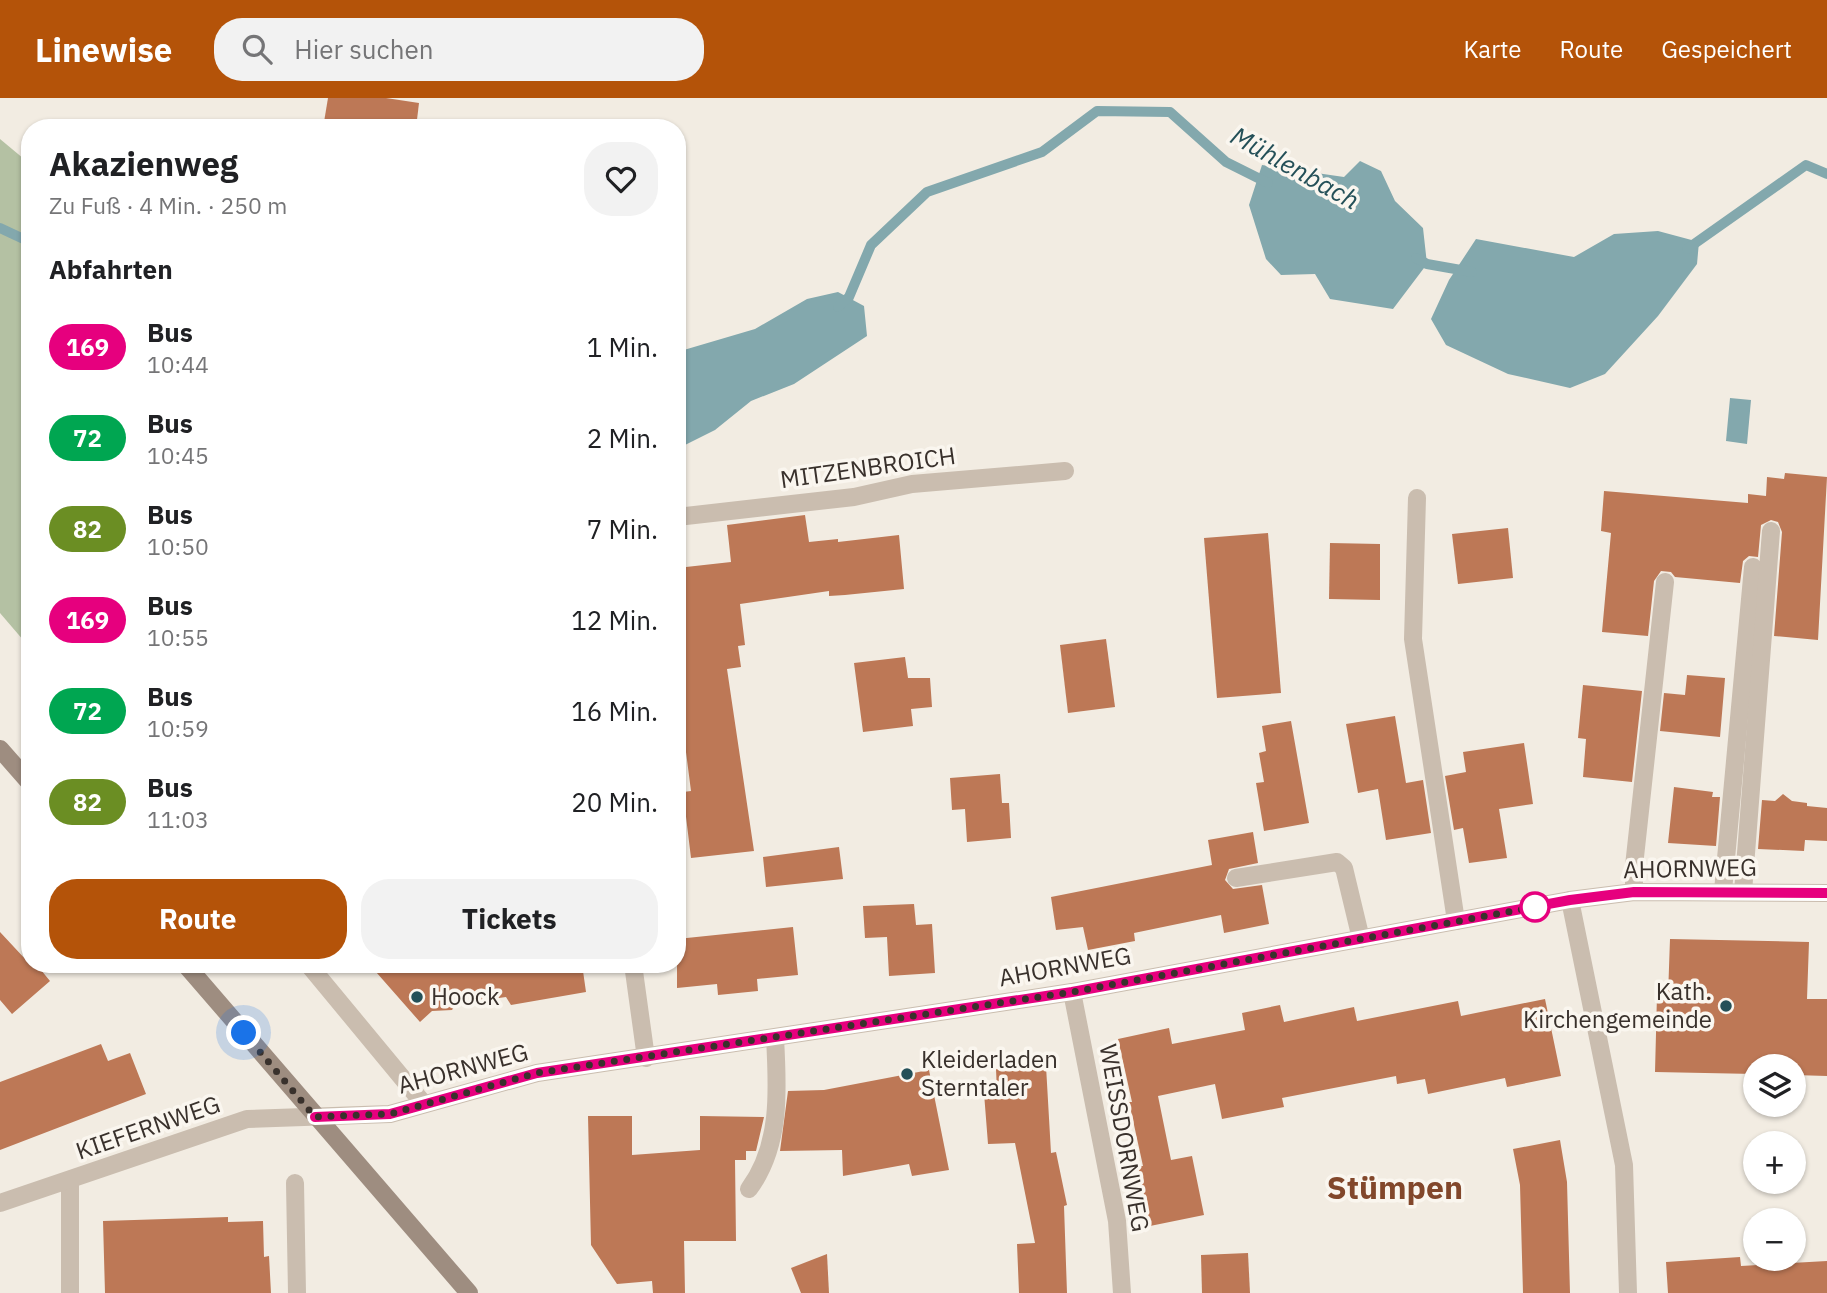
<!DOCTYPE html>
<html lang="de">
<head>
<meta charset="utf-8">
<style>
	body { margin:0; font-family:"IBM Plex Sans",sans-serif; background:#f2f2f2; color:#202124; height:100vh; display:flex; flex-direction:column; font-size:26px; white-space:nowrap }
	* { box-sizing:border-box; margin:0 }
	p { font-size:23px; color:#757577 }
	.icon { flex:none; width:38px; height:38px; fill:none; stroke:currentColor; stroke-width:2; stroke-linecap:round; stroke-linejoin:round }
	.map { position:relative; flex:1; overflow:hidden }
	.sheet { position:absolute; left:21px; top:21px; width:665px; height:854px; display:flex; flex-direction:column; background:#fff; border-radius:28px; box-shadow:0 2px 5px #0004 }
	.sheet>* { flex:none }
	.badge { padding:0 14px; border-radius:23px; font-size:24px; line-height:46px }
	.controls { position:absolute; left:1743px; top:956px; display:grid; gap:14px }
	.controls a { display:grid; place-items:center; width:63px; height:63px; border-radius:50%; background:#fff; box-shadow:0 2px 5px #0004; font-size:35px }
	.you { position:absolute; width:35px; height:35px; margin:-18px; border:5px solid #fff; border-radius:50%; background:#1a73e8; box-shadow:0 0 0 10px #1a73e833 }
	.map>.badge { position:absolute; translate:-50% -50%; box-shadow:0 0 0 4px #fff }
	h2 { padding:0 28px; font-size:26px; line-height:63px }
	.round { display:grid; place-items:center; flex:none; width:74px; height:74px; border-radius:28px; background:#f2f2f2 }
	.headline { display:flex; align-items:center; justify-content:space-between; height:119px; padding:0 28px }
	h1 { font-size:33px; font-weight:800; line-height:52px }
	.primary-button { display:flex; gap:14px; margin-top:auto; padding:14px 28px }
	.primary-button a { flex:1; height:80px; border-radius:28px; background:#b45309; color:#fff; font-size:28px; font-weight:800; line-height:80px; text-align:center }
	.primary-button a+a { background:#f2f2f2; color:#202124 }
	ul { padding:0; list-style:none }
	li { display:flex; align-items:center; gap:21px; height:91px; padding:0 28px }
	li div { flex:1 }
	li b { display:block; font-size:26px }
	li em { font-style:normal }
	li .badge { min-width:77px; font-weight:700; text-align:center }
	header { display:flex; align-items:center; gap:42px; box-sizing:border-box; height:98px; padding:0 35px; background:#b45309; color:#fff }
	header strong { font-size:33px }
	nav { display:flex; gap:38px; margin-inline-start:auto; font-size:24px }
	.search { width:490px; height:63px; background:#f2f2f2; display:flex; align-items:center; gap:18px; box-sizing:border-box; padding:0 24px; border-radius:28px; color:#757577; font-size:26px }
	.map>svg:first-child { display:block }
</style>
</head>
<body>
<header>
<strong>Linewise</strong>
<div class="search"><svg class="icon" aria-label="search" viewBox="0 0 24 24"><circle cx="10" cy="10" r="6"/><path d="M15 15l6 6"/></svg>Hier suchen</div>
<nav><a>Karte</a><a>Route</a><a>Gespeichert</a></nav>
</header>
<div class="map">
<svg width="1827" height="1195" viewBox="0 0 1827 1195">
	<rect width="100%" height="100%" fill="#f2ece2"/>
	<polygon fill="#b4c1a3" points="0,41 30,66 30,550 0,515"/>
	<g fill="#83a8ad">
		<polygon points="1360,63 1381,73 1395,103 1423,130 1427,166 1393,211 1330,201 1315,176 1281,177 1266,161 1249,107 1262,67 1344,79"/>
		<polygon points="1658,133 1699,144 1697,166 1658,218 1605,276 1570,290 1508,276 1446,247 1431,221 1449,182 1476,141 1574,159 1614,136"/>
		<polygon points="838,194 864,208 867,238 794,286 751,303 715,332 677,351 677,254 755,231 807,201"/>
		<polygon points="1730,300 1751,302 1747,346 1726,343"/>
	</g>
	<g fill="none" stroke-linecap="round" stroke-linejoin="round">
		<g stroke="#83a8ad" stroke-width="10">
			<polyline points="0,130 30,144"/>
			<polyline points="1687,151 1806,67 1827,76"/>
			<polyline points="1416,160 1427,166 1472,174"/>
			<polyline points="838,209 849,199 871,147 927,94 1042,54 1097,13 1170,14 1226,64 1268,85"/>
		</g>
	</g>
	<g fill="#bd7856">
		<polygon points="328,0 386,0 419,5 416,30 323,30"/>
		<polygon points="1785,375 1827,379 1818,542 1774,538 1782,434 1778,424 1771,422 1761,427 1758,459 1749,458 1743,463 1740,485 1675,479 1671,474 1661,473 1654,483 1648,538 1602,534 1611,435 1601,433 1604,393 1748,405 1748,396 1766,398 1767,379 1784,381"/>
		<polygon points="805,417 809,444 838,441 838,444 899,437 904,491 845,497 829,498 829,493 740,506 745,547 738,548 741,569 727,571 754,753 691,760 683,694 691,693 677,584 677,470 731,464 727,427"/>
		<polygon points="1508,430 1513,480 1458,486 1452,436"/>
		<polygon points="1268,435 1281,595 1217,600 1204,440"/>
		<polygon points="1330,445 1380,446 1380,502 1329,501"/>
		<polygon points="1106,541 1115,609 1068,615 1060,547"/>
		<polygon points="905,559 908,580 930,580 932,609 911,611 913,628 863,634 854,565"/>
		<polygon points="1687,577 1725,580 1720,639 1660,633 1664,595 1685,597"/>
		<polygon points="1583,587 1642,593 1632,684 1583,679 1586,641 1578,640"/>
		<polygon points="1395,618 1406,685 1423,682 1431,735 1386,742 1378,691 1358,695 1346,626"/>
		<polygon points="1291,623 1309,725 1264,733 1256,685 1264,684 1259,655 1266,653 1262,628"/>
		<polygon points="1524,645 1533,706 1499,711 1507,760 1469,765 1463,730 1454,732 1445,678 1466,674 1463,654"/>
		<polygon points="1000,676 1002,705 1009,705 1011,740 967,744 965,711 952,712 950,680"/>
		<polygon points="1674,689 1713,694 1712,699 1720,699 1716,748 1668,745"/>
		<polygon points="1783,696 1792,703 1807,705 1807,708 1827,710 1827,743 1805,742 1804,753 1758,751 1762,702 1775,703"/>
		<polygon points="1253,734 1258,765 1229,771 1225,782 1233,791 1262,787 1269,826 1224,835 1221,817 1134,835 1135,843 1088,852 1083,829 1056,832 1051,799 1212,767 1208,742"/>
		<polygon points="839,749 843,781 766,789 763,759"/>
		<polygon points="914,806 916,827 932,826 935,875 889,878 887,839 865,840 863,808"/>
		<polygon points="793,829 798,877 757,881 758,893 718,897 717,886 677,890 677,841"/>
		<polygon points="0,834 27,863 30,861 30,866 36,866 50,883 12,916 0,902"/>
		<polygon points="1670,841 1809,844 1807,901 1827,901 1827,978 1794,977 1794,968 1755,968 1755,976 1655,974 1657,897 1668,898"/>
		<polygon points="369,866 428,866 434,873 474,866 582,866 586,894 511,907 506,899 456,906 452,912 432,913 420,924"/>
		<polygon points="1545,901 1561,978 1507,989 1505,980 1428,996 1425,981 1397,986 1396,978 1282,1000 1284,1009 1222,1021 1215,986 1158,998 1171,1062 1192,1058 1204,1117 1150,1128 1138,1068 1143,1068 1129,1004 1132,1004 1118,941 1169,930 1172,946 1245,932 1242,915 1280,907 1284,924 1354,909 1357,923 1458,903 1461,918"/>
		<polygon points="101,946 108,963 130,955 146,996 0,1052 0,984"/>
		<polygon points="1046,968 1051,1055 1056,1054 1067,1107 1064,1108 1067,1195 1019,1195 1017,1146 1035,1145 1015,1045 988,1046 984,995 997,994 996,971"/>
		<polygon points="929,972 949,1072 912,1078 909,1066 843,1078 842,1052 780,1053 788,993 824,992"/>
		<polygon points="588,1018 632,1018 632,1057 700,1052 700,1018 764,1019 756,1053 746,1053 746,1062 735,1062 736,1143 684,1143 685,1195 653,1195 652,1183 617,1186 591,1147"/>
		<polygon points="1560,1042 1567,1084 1570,1195 1523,1195 1520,1087 1513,1051"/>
		<polygon points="228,1119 228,1124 263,1123 264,1159 269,1158 271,1195 105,1195 103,1123"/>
		<polygon points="1248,1155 1250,1195 1202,1195 1201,1157"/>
		<polygon points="827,1156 829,1195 801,1195 791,1170"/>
		<polygon points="1740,1159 1741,1168 1827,1163 1827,1195 1668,1195 1666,1164"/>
	</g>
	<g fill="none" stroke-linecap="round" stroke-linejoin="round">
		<g stroke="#cabdaf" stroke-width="18">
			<polyline points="1417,400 1413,541 1456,823"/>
			<polyline points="1236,780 1337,764 1344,770 1361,841"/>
			<polyline points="1723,793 1753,469"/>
			<polyline points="1634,794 1634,768 1665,484"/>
			<polyline points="1743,794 1771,433"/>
			<polyline points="308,866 423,1005"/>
			<polyline points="70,1083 70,1195"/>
			<polyline points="295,1085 297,1195"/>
			<path d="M749,1091C781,1048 778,992 775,940"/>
		</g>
		<g stroke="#cabdaf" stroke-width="18">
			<polyline points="677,419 854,399 912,386 1065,373"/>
			<polyline points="1570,802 1624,1067 1628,1195"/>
			<polyline points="633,866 646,960"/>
			<polyline points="1072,894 1117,1123 1122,1195"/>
			<polyline points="0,1105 247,1021 390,1016 537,975 1072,894 1570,802 1634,794 1827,795"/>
		</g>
		<g stroke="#9e8d80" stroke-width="18">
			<polyline points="0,651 30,685"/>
			<polyline points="185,866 469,1195"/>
		</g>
	</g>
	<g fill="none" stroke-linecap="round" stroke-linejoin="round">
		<defs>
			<polyline id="line" points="315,1019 390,1016 537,975 1072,894 1570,802 1634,794 1827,795"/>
		</defs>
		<use href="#line" stroke="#fff" stroke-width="16"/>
		<use href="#line" stroke="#e6007e" stroke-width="10"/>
		<polyline stroke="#39312c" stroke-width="7" stroke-dasharray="0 12.6" points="244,935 315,1019 390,1016 537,975 1072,894 1535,809"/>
	</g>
	<circle fill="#fff" stroke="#e6007e" stroke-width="3.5" cx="1535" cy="809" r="14"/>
	<g fill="#245058" stroke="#faf6ef" stroke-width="2.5">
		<circle cx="417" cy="899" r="7"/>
		<circle cx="1726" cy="908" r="7"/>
		<circle cx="907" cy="976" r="7"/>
	</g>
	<g text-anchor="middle" stroke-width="7" stroke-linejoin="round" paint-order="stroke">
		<g font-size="24" fill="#39312c" stroke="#faf6ef">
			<text transform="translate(868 370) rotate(-8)" y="8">MITZENBROICH</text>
			<text transform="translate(1690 771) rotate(-1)" y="8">AHORNWEG</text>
			<text transform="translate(1065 869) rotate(-10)" y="8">AHORNWEG</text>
			<text transform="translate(463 971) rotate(-15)" y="8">AHORNWEG</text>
			<text transform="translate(148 1030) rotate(-19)" y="8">KIEFERNWEG</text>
			<text transform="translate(1124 1040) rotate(80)" y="8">WEISSDORNWEG</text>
		</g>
		<g font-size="24" fill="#39312c" stroke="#faf6ef" text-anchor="start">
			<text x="1712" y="902" text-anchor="end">Kath.<tspan x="1712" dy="28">Kirchengemeinde</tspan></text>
			<text x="431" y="907">Hoock</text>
			<text x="921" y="970">Kleiderladen<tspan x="921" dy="28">Sterntaler</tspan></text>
		</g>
		<g font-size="26" font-style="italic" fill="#245058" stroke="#faf6ef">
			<text transform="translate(1295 70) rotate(29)" y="9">Mühlenbach</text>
		</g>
		<g font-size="32" font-weight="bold" fill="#82472b" stroke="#faf6ef">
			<text x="1395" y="1101">Stümpen</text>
		</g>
	</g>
</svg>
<div class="controls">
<a><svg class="icon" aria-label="layers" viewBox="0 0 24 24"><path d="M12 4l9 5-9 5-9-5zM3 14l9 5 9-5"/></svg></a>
<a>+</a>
<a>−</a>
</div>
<div class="you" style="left:244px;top:935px"></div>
<section class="sheet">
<div class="headline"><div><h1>Akazienweg</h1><p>Zu Fuß · 4 Min. · 250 m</p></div><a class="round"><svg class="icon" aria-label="heart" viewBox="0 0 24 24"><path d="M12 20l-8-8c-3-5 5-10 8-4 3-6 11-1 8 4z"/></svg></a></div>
<h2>Abfahrten</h2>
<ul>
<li><span class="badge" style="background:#e6007e;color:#fff">169</span><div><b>Bus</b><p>10:44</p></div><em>1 Min.</em></li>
<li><span class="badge" style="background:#00a651;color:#fff">72</span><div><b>Bus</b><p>10:45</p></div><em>2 Min.</em></li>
<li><span class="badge" style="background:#6b8e23;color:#fff">82</span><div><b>Bus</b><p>10:50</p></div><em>7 Min.</em></li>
<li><span class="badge" style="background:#e6007e;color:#fff">169</span><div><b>Bus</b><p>10:55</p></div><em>12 Min.</em></li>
<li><span class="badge" style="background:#00a651;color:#fff">72</span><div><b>Bus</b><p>10:59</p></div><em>16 Min.</em></li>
<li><span class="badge" style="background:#6b8e23;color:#fff">82</span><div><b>Bus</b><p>11:03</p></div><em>20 Min.</em></li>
</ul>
<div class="primary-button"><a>Route</a><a>Tickets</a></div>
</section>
</div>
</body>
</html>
